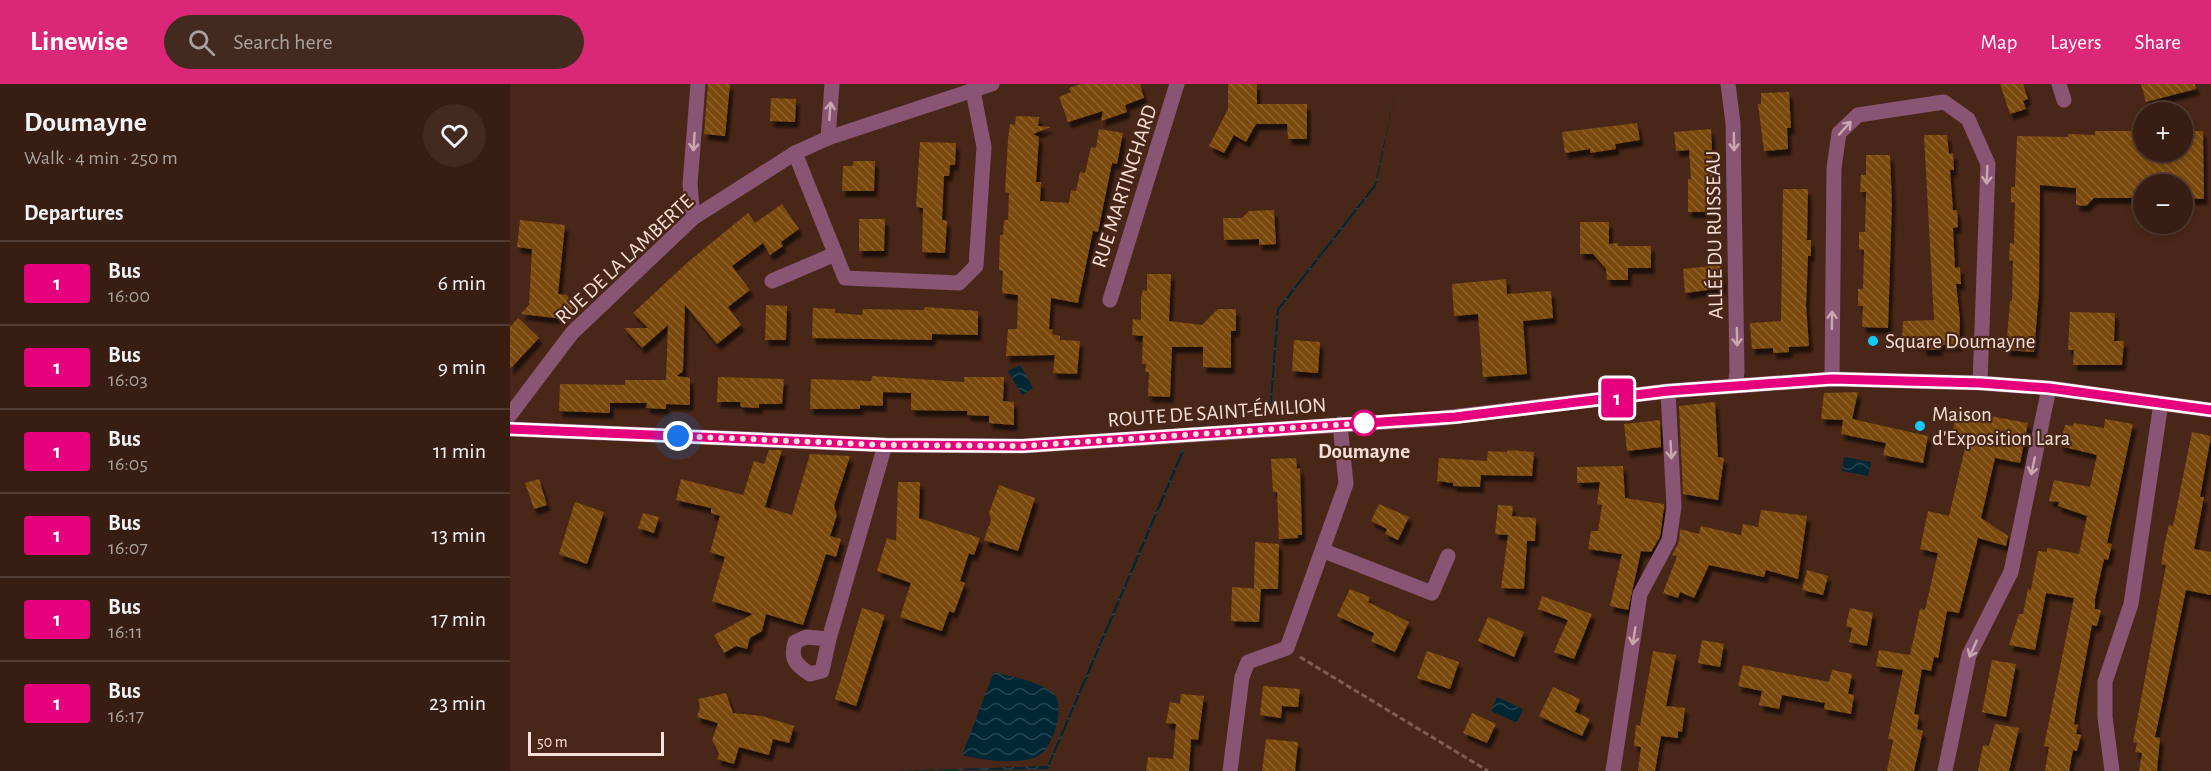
<!DOCTYPE html>
<html lang="en">
<head>
<meta charset="utf-8">
<style>
	body { margin:0; font-family:"Alegreya Sans",sans-serif; background:#422a20; color:#f1f3f6; height:100vh; display:flex; flex-direction:column; font-size:22px; white-space:nowrap }
	* { box-sizing:border-box; margin:0 }
	p { font-size:20px; color:#aaa29f }
	.icon { flex:none; width:33px; height:33px; fill:none; stroke:currentColor; stroke-width:2; stroke-linecap:round; stroke-linejoin:round }
	.map { position:relative; flex:1; overflow:hidden }
	.details { display:flex; flex-direction:column; background:#371d12; width:510px }
	.details>* { flex:none }
	.badge { padding:0 12px; border-radius:4px; font-size:21px; line-height:39px }
	.buttons { position:absolute; left:1623px; top:18px; display:grid; gap:12px }
	.buttons a { display:grid; place-items:center; width:60px; height:60px; border-radius:50%; background:#371d12; box-shadow:0 3px 9px #0003,0 0 0 2px #513b32; font-size:30px }
	.scale { position:absolute; left:18px; bottom:15px; width:136px; box-sizing:border-box; padding-left:6px; border:3px solid #f6dfd6; border-top:0; font-size:16px; line-height:21px; white-space:nowrap; color:#f6dfd6; -webkit-text-stroke:4px #492718; paint-order:stroke }
	.you { position:absolute; width:30px; height:30px; margin:-15px; border:4px solid #fff; border-radius:50%; background:#1a73e8; box-shadow:0 0 0 9px #1a73e833 }
	.map>.badge { position:absolute; translate:-50% -50%; box-shadow:0 0 0 3px #fff }
	h2 { padding:0 24px; font-size:22px; line-height:54px }
	.round { display:grid; place-items:center; flex:none; width:63px; height:63px; border-radius:32px; background:#422a20 }
	.summary { display:flex; align-items:center; justify-content:space-between; height:102px; padding:0 24px }
	h1 { font-size:28px; font-weight:600; line-height:45px }
	ul { padding:0; list-style:none }
	li { display:flex; align-items:center; gap:18px; height:84px; padding:0 24px; border-top:2px solid #513b32 }
	li div { flex:1 }
	li b { display:block; font-size:22px }
	li em { font-style:normal }
	li .badge { min-width:66px; font-weight:700; text-align:center }
	header { display:flex; align-items:center; gap:36px; box-sizing:border-box; height:84px; padding:0 30px; background:#db2777; color:#fff }
	header strong { font-size:28px }
	nav { display:flex; gap:33px; margin-inline-start:auto; font-size:21px }
	.search { width:420px; height:54px; background:#422a20; display:flex; align-items:center; gap:15px; box-sizing:border-box; padding:0 21px; border-radius:33px; color:#aaa29f; font-size:22px }
	main { display:flex; flex:1; min-height:0 }
	.map>svg:first-child { display:block }
</style>
</head>
<body>
<header>
<strong>Linewise</strong>
<div class="search"><svg class="icon" aria-label="search" viewBox="0 0 24 24"><circle cx="10" cy="10" r="6"/><path d="M15 15l6 6"/></svg>Search here</div>
<nav><a>Map</a><a>Layers</a><a>Share</a></nav>
</header>
<main>
<section class="details">
<div class="summary"><div><h1>Doumayne</h1><p>Walk · 4 min · 250 m</p></div><a class="round"><svg class="icon" aria-label="heart" viewBox="0 0 24 24"><path d="M12 20l-8-8c-3-5 5-10 8-4 3-6 11-1 8 4z"/></svg></a></div>
<h2>Departures</h2>
<ul>
<li><span class="badge" style="background:#e6007e;color:#fff">1</span><div><b>Bus</b><p>16:00</p></div><em>6 min</em></li>
<li><span class="badge" style="background:#e6007e;color:#fff">1</span><div><b>Bus</b><p>16:03</p></div><em>9 min</em></li>
<li><span class="badge" style="background:#e6007e;color:#fff">1</span><div><b>Bus</b><p>16:05</p></div><em>11 min</em></li>
<li><span class="badge" style="background:#e6007e;color:#fff">1</span><div><b>Bus</b><p>16:07</p></div><em>13 min</em></li>
<li><span class="badge" style="background:#e6007e;color:#fff">1</span><div><b>Bus</b><p>16:11</p></div><em>17 min</em></li>
<li><span class="badge" style="background:#e6007e;color:#fff">1</span><div><b>Bus</b><p>16:17</p></div><em>23 min</em></li>
</ul>
</section>
<div class="map">
<svg width="1701" height="687" viewBox="0 0 1701 687">
	<defs>
		<pattern id="water-waves" width="16" height="10" patternUnits="userSpaceOnUse" patternTransform="scale(1.5)"><rect width="16" height="10" fill="#002733"/><path d="M0 5q4-4 8 0t8 0" fill="none" stroke="#264650"/></pattern>
		<pattern id="building-back-hatch" width="6" height="6" patternUnits="userSpaceOnUse" patternTransform="scale(1.5)"><rect width="6" height="6" fill="#7a480a"/><path d="M-1 5l2 2M0 0l6 6M5-1l2 2" fill="none" stroke="#8e622d"/></pattern>
		<filter id="shadow"><feDropShadow dx="3.5" dy="6" stdDeviation="1.5" flood-color="#0009"/></filter>
	</defs>
	<rect width="100%" height="100%" fill="#492718"/>
	<g fill="url(#water-waves)">
		<polygon points="887,0 866,102 769,226 761,329 759,330 767,225 865,100"/>
		<polygon points="510,281 523,304 512,311 498,287"/>
		<polygon points="675,365 538,685 384,687 537,682 672,366"/>
		<polygon points="1334,373 1361,378 1358,392 1332,387"/>
		<path d="M484,588C502,593 527,597 542,608C558,620 542,668 526,673C505,681 472,676 452,671Z"/>
		<polygon points="987,613 1013,625 1007,639 981,627"/>
	</g>
	<g fill="url(#building-back-hatch)" filter="url(#shadow)">
		<polygon points="198,0 220,0 215,52 194,50"/>
		<polygon points="571,0 630,0 634,14 615,21 617,28 591,37 593,27 558,38 549,13 561,8 559,4"/>
		<polygon points="718,0 747,0 747,20 797,20 797,55 778,55 777,40 746,40 736,58 724,51 714,69 699,62 718,25"/>
		<polygon points="1490,0 1513,0 1518,15 1513,17 1516,25 1500,30"/>
		<polygon points="1631,0 1685,0 1686,5 1636,18"/>
		<polygon points="1279,8 1281,44 1277,44 1278,65 1254,67 1248,20 1251,20 1251,9"/>
		<polygon points="261,14 286,15 285,38 260,37"/>
		<polygon points="506,32 529,33 528,42 541,43 523,50 529,53 526,98 531,98 530,117 559,119 561,106 566,107 570,88 575,89 581,63 586,64 589,45 613,49 607,80 602,79 588,148 583,147 568,219 541,214 539,245 543,246 542,250 550,252 550,256 570,257 567,290 543,289 545,271 496,272 498,245 507,245 508,211 492,209 493,187 489,186 490,151 493,151 494,136 498,136 499,109 495,108 498,55 500,40 505,41"/>
		<polygon points="1127,39 1130,56 1105,60 1106,65 1080,69 1080,65 1055,69 1052,48"/>
		<polygon points="1201,45 1205,128 1178,128 1178,95 1181,95 1179,66 1166,67 1164,48"/>
		<polygon points="1585,47 1634,47 1634,68 1672,68 1672,47 1693,47 1694,115 1672,114 1672,100 1634,100 1634,114 1584,114 1576,122 1566,121 1566,104 1530,101 1529,207 1524,268 1496,266 1500,217 1502,217 1503,177 1499,176 1500,159 1504,160 1505,118 1501,119 1501,103 1505,103 1507,52 1558,53 1558,50 1585,51"/>
		<polygon points="1414,51 1437,51 1439,70 1443,69 1444,86 1440,86 1443,126 1447,126 1448,143 1443,144 1445,184 1450,183 1451,200 1446,200 1450,235 1449,261 1429,261 1429,266 1413,266 1413,260 1392,260 1393,237 1424,236"/>
		<polygon points="410,58 446,59 445,81 440,81 439,92 434,92 432,136 437,137 435,169 412,168 413,124 406,123"/>
		<polygon points="1356,71 1380,71 1382,119 1378,244 1352,243 1353,222 1348,222 1348,205 1353,205 1354,166 1349,165 1349,148 1355,148 1356,108 1350,108 1351,91 1356,91"/>
		<polygon points="343,77 365,77 364,107 332,107 333,82 343,82"/>
		<polygon points="1273,105 1298,105 1297,156 1301,156 1301,172 1298,172 1296,221 1299,262 1279,263 1279,268 1263,269 1263,264 1242,265 1240,239 1271,237"/>
		<polygon points="272,120 289,145 271,158 273,162 260,171 253,159 222,182 240,206 218,223 231,241 207,260 175,221 173,287 167,292 180,294 180,321 156,320 156,325 136,324 137,319 100,319 100,329 49,327 50,300 115,301 115,296 156,296 158,241 132,264 114,244 138,244 123,229 178,178 238,129 245,139"/>
		<polygon points="764,126 766,160 749,161 749,155 714,156 713,134 732,134 739,127"/>
		<polygon points="349,135 375,135 374,167 349,167"/>
		<polygon points="10,136 55,141 48,210 57,211 64,224 45,234 11,230 19,221 22,165 7,163"/>
		<polygon points="1070,138 1099,138 1099,160 1108,159 1108,162 1141,162 1141,184 1118,184 1118,196 1097,196 1096,185 1083,170 1070,170"/>
		<polygon points="1210,181 1213,204 1175,209 1173,185"/>
		<polygon points="637,190 661,190 659,237 692,241 708,225 726,225 726,247 721,247 721,284 693,283 693,263 662,263 660,313 638,312 639,288 635,288 636,280 632,280 633,252 622,251 623,235 631,236 631,213 633,206 637,207"/>
		<polygon points="996,195 997,210 1041,207 1043,234 1013,237 1017,290 973,293 968,230 944,232 942,200"/>
		<polygon points="256,221 277,222 276,256 255,256"/>
		<polygon points="415,223 468,227 468,251 422,250 422,256 302,254 303,224 325,225 325,229 352,231 353,225 414,226"/>
		<polygon points="1560,228 1605,229 1604,257 1614,257 1612,281 1563,281 1564,266 1558,266"/>
		<polygon points="8,234 29,254 0,285 0,243"/>
		<polygon points="784,256 810,258 808,289 782,287"/>
		<polygon points="362,292 454,298 454,293 494,293 493,317 504,318 504,341 479,339 479,332 457,331 457,327 401,326 401,309 373,308 373,322 350,321 350,325 300,325 301,295 361,297"/>
		<polygon points="208,293 274,295 272,320 249,320 249,324 231,323 230,318 207,318"/>
		<polygon points="1348,308 1342,335 1418,352 1413,379 1373,371 1376,359 1331,350 1333,336 1311,335 1314,309"/>
		<polygon points="1205,318 1208,373 1214,374 1208,416 1173,410 1169,322"/>
		<polygon points="1447,326 1518,339 1510,379 1485,374 1471,434 1498,452 1496,462 1468,454 1449,529 1437,527 1428,574 1424,573 1421,587 1412,585 1404,630 1409,631 1407,645 1413,647 1404,687 1377,687 1383,656 1378,655 1393,586 1366,582 1369,566 1400,571 1410,525 1415,526 1428,469 1410,465 1418,427 1439,432 1457,356 1442,353"/>
		<polygon points="1595,335 1623,340 1597,459 1602,460 1598,476 1594,475 1585,515 1585,525 1591,526 1587,542 1582,541 1568,614 1564,640 1568,641 1566,650 1571,651 1567,667 1563,666 1559,687 1535,687 1539,663 1534,662 1564,514 1536,509 1525,566 1499,561 1509,530 1513,530 1518,505 1521,506 1528,467 1537,468 1537,464 1569,470 1577,432 1548,422 1549,418 1539,417 1544,396 1580,403 1587,371 1550,362 1555,341 1563,342 1564,339 1594,344"/>
		<polygon points="1150,336 1151,363 1117,367 1114,340"/>
		<polygon points="1682,348 1701,352 1690,413 1694,413 1684,465 1701,468 1701,511 1676,506 1645,653 1650,654 1647,687 1629,687 1632,669 1625,668 1627,659 1623,658 1656,481 1651,480 1655,458 1659,441 1663,442"/>
		<polygon points="259,366 272,366 255,423 282,431 300,370 340,372 324,422 327,431 320,452 331,455 326,473 316,470 293,541 256,530 252,547 240,554 237,565 226,562 214,569 204,551 243,530 202,517 215,473 200,468 210,432 201,429 201,424 166,416 171,395 233,411 244,377 254,380"/>
		<polygon points="998,366 1024,368 1022,392 971,391 970,403 943,402 943,399 927,397 929,374 977,377 978,367 997,368"/>
		<polygon points="786,374 787,385 790,384 792,451 788,451 788,454 769,455 767,408 763,408 761,375"/>
		<polygon points="1113,382 1115,414 1154,420 1154,423 1150,453 1141,468 1131,467 1118,526 1100,522 1112,470 1078,465 1081,447 1088,447 1092,421 1087,420 1090,398 1067,399 1067,383"/>
		<polygon points="29,395 37,421 24,425 15,399"/>
		<polygon points="388,398 410,398 409,434 470,454 464,471 459,469 450,497 455,499 444,529 439,527 432,547 390,533 401,499 367,487 377,454 386,457"/>
		<polygon points="489,401 525,414 508,467 474,456 481,436 479,429"/>
		<polygon points="65,418 94,428 77,480 49,470"/>
		<polygon points="869,420 899,433 888,456 875,450 877,445 861,437"/>
		<polygon points="988,421 1003,422 1002,432 1026,434 1025,457 1017,457 1014,505 991,504 998,451 985,450"/>
		<polygon points="1251,426 1297,432 1288,495 1256,486 1254,493 1199,481 1184,514 1170,508 1168,514 1153,509 1167,472 1162,471 1169,458 1170,445 1189,450 1191,442 1231,451 1233,440 1248,443"/>
		<polygon points="133,429 149,433 144,449 128,444"/>
		<polygon points="745,458 769,460 768,505 744,505"/>
		<polygon points="1297,486 1318,492 1313,511 1292,506"/>
		<polygon points="722,503 751,505 749,538 721,537"/>
		<polygon points="840,505 860,513 858,518 899,538 885,568 861,557 864,549 827,532"/>
		<polygon points="1032,512 1082,530 1064,575 1044,568 1058,536 1028,525"/>
		<polygon points="352,524 375,531 346,622 325,615"/>
		<polygon points="1340,524 1363,529 1357,562 1339,558 1342,544 1336,542"/>
		<polygon points="978,533 1014,548 1004,573 968,557"/>
		<polygon points="1192,556 1214,560 1210,583 1188,579"/>
		<polygon points="917,567 949,578 940,605 907,594"/>
		<polygon points="1143,567 1166,571 1156,622 1175,624 1172,648 1168,647 1168,654 1151,652 1145,687 1128,687 1131,663 1124,662 1126,641 1130,642"/>
		<polygon points="1482,576 1506,580 1496,633 1472,628"/>
		<polygon points="1233,581 1319,598 1322,586 1342,590 1338,610 1344,611 1341,630 1314,625 1315,619 1272,611 1269,625 1249,621 1252,607 1228,602"/>
		<polygon points="753,602 790,605 788,623 772,622 771,634 750,631"/>
		<polygon points="1043,603 1070,615 1065,628 1080,635 1072,652 1029,632"/>
		<polygon points="216,609 223,629 252,632 284,642 279,659 263,655 259,671 229,663 224,680 207,675 209,669 202,656 208,639 187,633 190,623 188,615"/>
		<polygon points="671,610 694,612 688,656 681,655 679,687 636,687 638,673 663,675 666,640 656,639 660,618 670,620"/>
		<polygon points="962,629 986,640 977,659 953,649"/>
		<polygon points="1485,640 1509,644 1499,687 1468,687 1473,661 1479,662"/>
		<polygon points="756,655 788,658 785,687 752,687"/>
	</g>
	<g fill="none" stroke-linecap="round" stroke-linejoin="round">
		<polyline stroke="#7d5e51" stroke-width="3" stroke-dasharray="6 3" stroke-linecap="butt" points="790,573 978,687"/>
		<g stroke="#895574" stroke-width="15">
			<polyline points="1218,0 1223,39 1227,288 1225,302"/>
			<polyline points="1549,0 1554,16"/>
			<polyline points="318,54 322,0"/>
			<polyline points="285,69 335,194 449,199 466,182 474,63 463,7"/>
			<polyline points="183,134 180,100 188,0"/>
			<polyline points="262,197 325,170"/>
			<polyline points="600,216 667,0"/>
			<polyline points="1322,295 1324,84 1329,49 1348,31 1434,18 1458,35 1478,80 1470,299"/>
			<polyline points="0,331 62,249 183,134 285,69 318,54 482,0"/>
			<polyline points="0,345 375,361 513,362 924,335 1158,307 1322,295 1470,299 1539,304 1701,326"/>
			<polyline points="814,467 922,509 938,472"/>
			<path d="M319,555L312,587L300,590C286,581 280,575 285,558L296,553L319,555L375,361"/>
			<polyline points="720,687 732,593 738,578 777,564 836,400 830,340"/>
			<polyline points="1103,687 1130,510 1159,456 1164,423 1158,307"/>
			<polyline points="1435,687 1459,571 1501,488 1539,304"/>
			<polyline points="1602,687 1595,633 1595,598 1621,520 1651,319"/>
		</g>
	</g>
	<defs><path id="oneway-shaft" d="M-6 0H5M1.5-3L5.5 0L1.5 3" fill="none" stroke-width="1.6" stroke-linecap="round" stroke-linejoin="round" transform="scale(1.5)"/></defs>
	<g stroke="#caa8af">
		<use href="#oneway-shaft" transform="translate(320 27) rotate(-86)"/>
		<use href="#oneway-shaft" transform="translate(1335 44) rotate(-48)"/>
		<use href="#oneway-shaft" transform="translate(184 58) rotate(94)"/>
		<use href="#oneway-shaft" transform="translate(1224 58) rotate(89)"/>
		<use href="#oneway-shaft" transform="translate(1477 91) rotate(92)"/>
		<use href="#oneway-shaft" transform="translate(1322 236) rotate(-89)"/>
		<use href="#oneway-shaft" transform="translate(1227 253) rotate(89)"/>
		<use href="#oneway-shaft" transform="translate(1161 366) rotate(87)"/>
		<use href="#oneway-shaft" transform="translate(1523 382) rotate(102)"/>
		<use href="#oneway-shaft" transform="translate(1124 552) rotate(99)"/>
		<use href="#oneway-shaft" transform="translate(1463 565) rotate(114)"/>
	</g>
	<g fill="none" stroke-linecap="round" stroke-linejoin="round">
		<defs>
			<polyline id="line" points="0,345 375,361 513,362 945,333 1158,307 1322,295 1470,299 1539,304 1701,326"/>
		</defs>
		<use href="#line" stroke="#fff" stroke-width="14"/>
		<use href="#line" stroke="#e6007e" stroke-width="9"/>
		<polyline stroke="#f6dfd6" stroke-width="6" stroke-dasharray="0 10.8" points="168,352 375,361 513,362 854,339"/>
	</g>
	<g fill="#11cafa" stroke="#492718" stroke-width="2">
		<circle cx="1363" cy="257" r="6"/>
		<circle cx="1410" cy="342" r="6"/>
	</g>
	<circle fill="#fff" stroke="#e6007e" stroke-width="3" cx="854" cy="339" r="12"/>
	<g text-anchor="middle" stroke-width="4.5" stroke-linejoin="round" paint-order="stroke">
		<g font-size="21" fill="#f6dfd6" stroke="#492718">
			<text transform="translate(614 102) rotate(-72)" y="7">RUE MARTINCHARD</text>
			<text transform="translate(1204 151) rotate(-91)" y="7">ALLÉE DU RUISSEAU</text>
			<text transform="translate(114 175) rotate(-43)" y="7">RUE DE LA LAMBERTE</text>
			<text transform="translate(707 328) rotate(-4)" y="7">ROUTE DE SAINT-ÉMILION</text>
		</g>
		<g font-size="21" fill="#f6dfd6" stroke="#492718" text-anchor="start">
			<text x="1375" y="264">Square Doumayne</text>
			<text x="1422" y="337">Maison<tspan x="1422" dy="24">d'Exposition Lara</tspan></text>
		</g>
		<g font-size="21" font-weight="bold" fill="#f6dfd6" stroke="#492718">
			<text x="854" y="374">Doumayne</text>
		</g>
	</g>
</svg>
<div class="buttons">
<a>+</a>
<a>−</a>
</div>
<div class="scale">50 m</div>
<div class="you" style="left:168px;top:352px"></div>
<b class="badge" style="left:1107px;top:314px;background:#e6007e;color:#fff">1</b>
</div>
</main>
</body>
</html>
